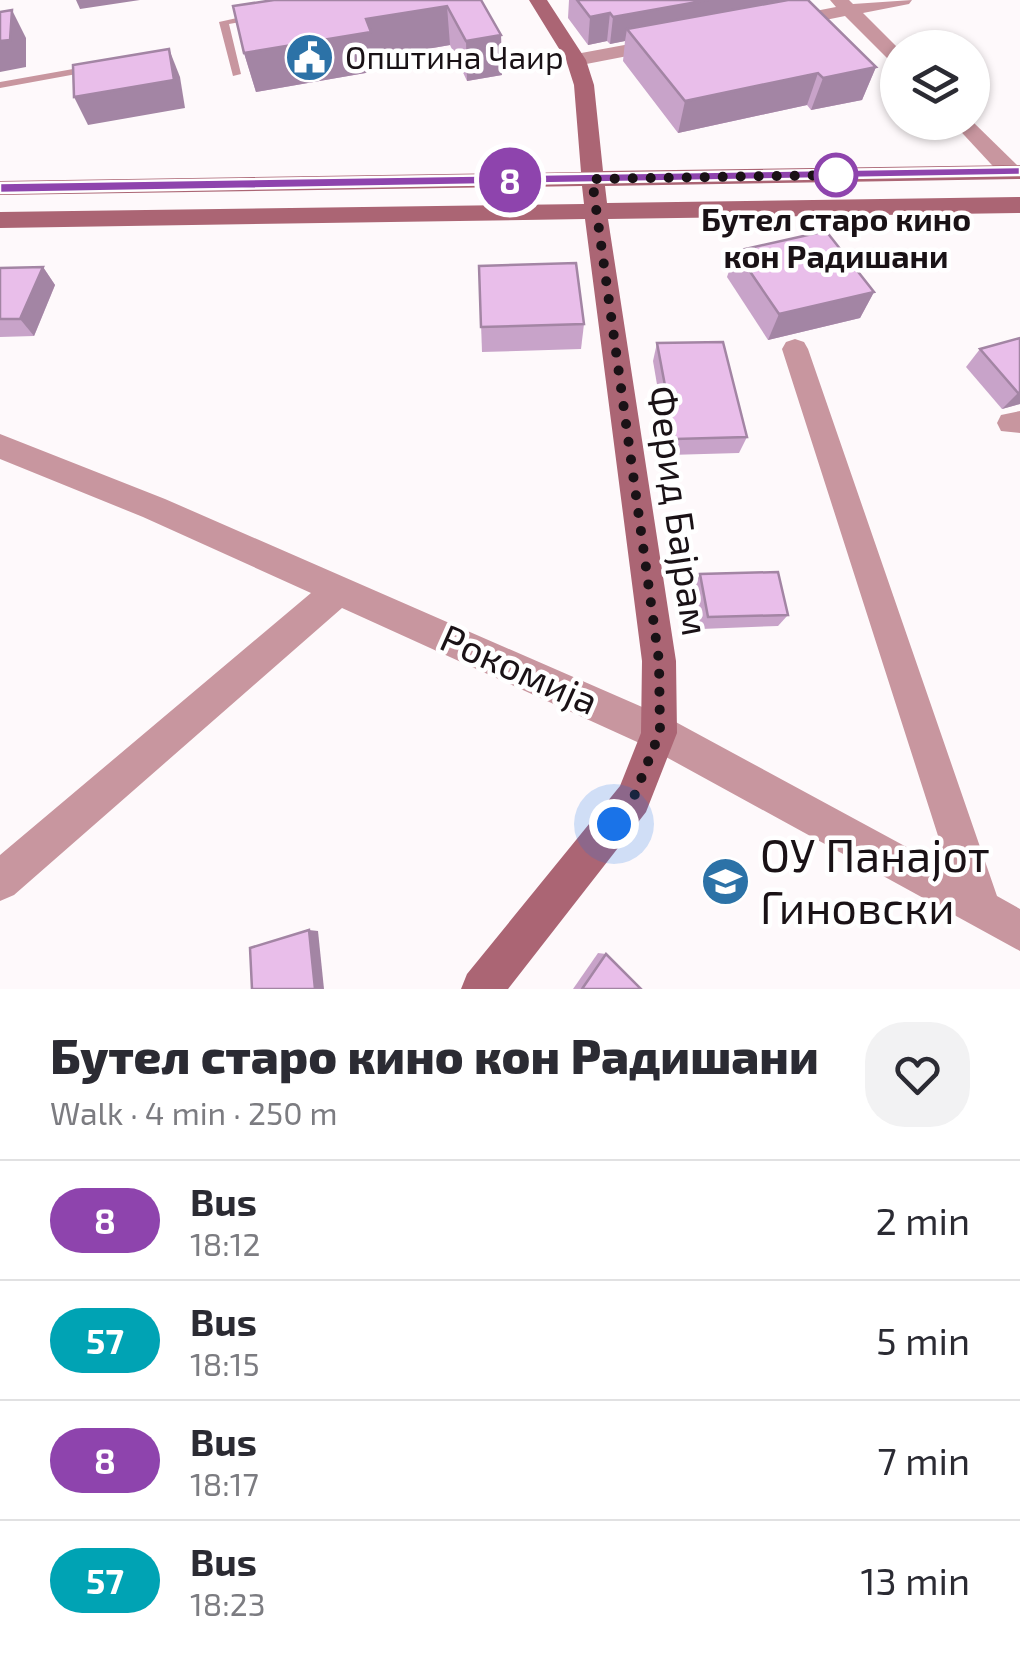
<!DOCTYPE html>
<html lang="en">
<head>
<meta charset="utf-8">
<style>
	body { margin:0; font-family:"Exo 2",sans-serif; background:#f2f2f3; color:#2b2b33; height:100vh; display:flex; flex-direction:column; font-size:38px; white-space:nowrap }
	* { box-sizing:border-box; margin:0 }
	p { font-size:32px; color:#7c7c81 }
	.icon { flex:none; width:55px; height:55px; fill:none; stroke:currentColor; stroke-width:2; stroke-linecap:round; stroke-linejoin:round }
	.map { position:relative; height:989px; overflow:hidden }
	.side { display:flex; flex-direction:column; background:#fff; flex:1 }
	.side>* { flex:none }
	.badge { padding:0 20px; border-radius:32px; font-size:35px; line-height:65px }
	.fabs { position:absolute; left:880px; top:30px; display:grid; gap:20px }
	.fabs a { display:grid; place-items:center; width:110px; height:110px; border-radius:50%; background:#fff; box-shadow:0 2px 8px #0004; font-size:50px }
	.you { position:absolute; width:50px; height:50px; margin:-25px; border:8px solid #fff; border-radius:50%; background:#1a73e8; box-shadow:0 0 0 15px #1a73e833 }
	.map>.badge { position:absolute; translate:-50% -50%; box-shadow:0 0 0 5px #fff }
	.round { display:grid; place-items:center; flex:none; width:105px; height:105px; border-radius:40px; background:#f2f2f3 }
	.summary { display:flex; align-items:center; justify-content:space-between; height:170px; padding:0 50px }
	h1 { font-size:48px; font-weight:800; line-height:75px }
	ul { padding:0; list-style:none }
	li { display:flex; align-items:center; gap:30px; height:120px; padding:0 50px; border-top:2px solid #e1e1e2 }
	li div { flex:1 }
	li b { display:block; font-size:38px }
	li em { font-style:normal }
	li .badge { min-width:110px; font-weight:700; text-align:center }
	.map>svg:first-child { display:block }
</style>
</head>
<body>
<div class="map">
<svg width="1020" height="989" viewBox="0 0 1020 989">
	<rect width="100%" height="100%" fill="#fef9fb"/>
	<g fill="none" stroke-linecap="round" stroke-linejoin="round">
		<g fill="#c8969f" fill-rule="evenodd">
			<polygon points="255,14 258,15 258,19 229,24 241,74 233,76 219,22"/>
			<polygon points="90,66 95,69 93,71 0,88 0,82"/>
		</g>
		<g fill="#c8969f" fill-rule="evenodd">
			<polygon points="830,0 849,0 853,4 912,0 909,4 863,13 898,48 898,64 891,62 845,16 786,28 777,22 779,18 836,7"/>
			<polygon points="662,38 671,44 669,48 576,66 566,60 576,54"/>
			<polygon points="972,121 1019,167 1019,177 1003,177 952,122"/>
			<polygon points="795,339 804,342 808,349 997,896 1020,909 1020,951 646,746 342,608 14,895 0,901 0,855 311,593 143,517 0,459 0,434 165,499 672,720 949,870 782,349 786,342"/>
			<polygon points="1020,411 1020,433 1001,431 997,423 1001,415"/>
		</g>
		<polygon fill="#ab6574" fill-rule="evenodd" points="529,0 547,0 586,60 594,85 603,171 1020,165 1020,179 605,186 607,203 1020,197 1020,213 608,219 676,661 677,733 646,812 508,989 461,989 467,974 620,786 641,733 642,661 585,219 0,228 0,212 584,204 582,186 0,195 0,181 581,172 574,85 566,60"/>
	</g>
	<g fill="#c8a3c9">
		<polygon points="481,0 501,35 502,75 467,81 450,45 375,58 377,71 256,92 244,53"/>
		<polygon points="569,0 784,0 876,67 862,100 811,110 807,105 678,133 623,61 625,41 610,44 607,41 588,45 568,18"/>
		<polygon points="736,251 874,292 860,318 768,340 727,277"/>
		<polygon points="479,266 584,324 581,349 482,352"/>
		<polygon points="43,267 55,285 34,336 0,337 0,268"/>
		<polygon points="1020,338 1020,404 1002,409 966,367 980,349"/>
		<polygon points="657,343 747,437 739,453 669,455 653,361"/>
		<polygon points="700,574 788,615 778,626 701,629 694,586"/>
		<polygon points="598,953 606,954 641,989 573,989"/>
	</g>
	<g fill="#a385a4">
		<polygon points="76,0 140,0 80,9"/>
		<polygon points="708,0 784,0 627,29 625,41 610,44 613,17"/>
		<polygon points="447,6 450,45 375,58 377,71 256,92 244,53 366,19"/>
		<polygon points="12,10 26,38 26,67 0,72 0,41"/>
		<polygon points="610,13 607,41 588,45 590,17"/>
		<polygon points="501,35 502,75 467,81 466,41"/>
		<polygon points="169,49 180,77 185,108 88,125 74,97"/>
		<polygon points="876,67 862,100 811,110 823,78"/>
		<polygon points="818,73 807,105 678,133 685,101"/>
		<polygon points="43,267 55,285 34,336 20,319"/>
		<polygon points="874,292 860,318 768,340 779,314"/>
		<polygon points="1020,392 1020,404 1002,409 1018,393"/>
		<polygon points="309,930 318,931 324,989 315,989"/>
	</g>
	<g fill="#e9beea" stroke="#a385a4" stroke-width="2.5">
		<polygon points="274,0 481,0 501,35 466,41 447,6 366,19 371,32 244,53 233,6"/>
		<polygon points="577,0 708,0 613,17 610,13 590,17"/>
		<polygon points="788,0 808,0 876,67 823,78 818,73 685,101 627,29"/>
		<polygon points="12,10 10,40 0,41 0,12"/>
		<polygon points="169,49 174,80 74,97 73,65"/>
		<polygon points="826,231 874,292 779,314 736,251"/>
		<polygon points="576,263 584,324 481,327 479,266"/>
		<polygon points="43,267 20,319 0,319 0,268"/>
		<polygon points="1020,338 1020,392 1018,393 980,349"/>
		<polygon points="723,342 747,437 675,439 657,343"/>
		<polygon points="778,572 788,615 708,617 700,574"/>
		<polygon points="309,930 315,989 252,989 250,948"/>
		<polygon points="606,954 641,989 582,989"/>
	</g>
	<polygon fill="#8e44ad" stroke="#fff" stroke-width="2.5" points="1020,167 1020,175 0,193 0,183"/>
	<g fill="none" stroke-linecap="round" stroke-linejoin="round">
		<polyline stroke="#1a1216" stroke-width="10" stroke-dasharray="0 18" points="614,824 633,799 660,732 659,661 592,179 836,175"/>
	</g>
	<defs>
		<symbol id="civic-disc" viewBox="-11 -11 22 22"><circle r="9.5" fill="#2c72a7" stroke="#fff"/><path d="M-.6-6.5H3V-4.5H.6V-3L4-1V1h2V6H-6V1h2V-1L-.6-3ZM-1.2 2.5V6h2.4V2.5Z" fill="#fff"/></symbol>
		<symbol id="school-disc" viewBox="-11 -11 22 22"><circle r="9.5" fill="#2c72a7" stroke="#fff"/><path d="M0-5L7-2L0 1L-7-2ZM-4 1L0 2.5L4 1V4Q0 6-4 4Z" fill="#fff"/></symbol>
	</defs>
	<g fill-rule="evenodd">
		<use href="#civic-disc" x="282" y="30" width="55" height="55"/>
		<use href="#school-disc" x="698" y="854" width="55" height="55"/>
	</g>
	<circle fill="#fff" stroke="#8e44ad" stroke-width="5" cx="836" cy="175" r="20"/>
	<g text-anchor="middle" stroke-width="9" stroke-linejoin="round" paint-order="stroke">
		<g font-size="32" fill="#1a1216" stroke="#fff" text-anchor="start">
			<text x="345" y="69">Општина Чаир</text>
		</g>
		<g font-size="32" font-weight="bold" fill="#1a1216" stroke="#fff">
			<text x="836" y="231">Бутел старо кино<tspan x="836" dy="37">кон Радишани</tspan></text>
		</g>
		<g font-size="38" fill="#1a1216" stroke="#fff">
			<text transform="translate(678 511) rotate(82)" y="13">Ферид Бајрам</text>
			<text transform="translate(519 670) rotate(24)" y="13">Рокомија</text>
		</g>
		<g font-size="45" fill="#1a1216" stroke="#fff" text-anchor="start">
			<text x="760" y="872">ОУ Панајот<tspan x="760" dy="52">Гиновски</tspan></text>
		</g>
	</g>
</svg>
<div class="fabs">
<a><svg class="icon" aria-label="layers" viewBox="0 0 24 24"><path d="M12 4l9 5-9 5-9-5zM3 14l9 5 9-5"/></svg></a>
</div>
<div class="you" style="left:614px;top:824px"></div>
<b class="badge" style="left:510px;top:180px;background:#8e44ad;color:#fff">8</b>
</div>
<section class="side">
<div class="summary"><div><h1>Бутел старо кино кон Радишани</h1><p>Walk · 4 min · 250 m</p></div><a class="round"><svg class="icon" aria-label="heart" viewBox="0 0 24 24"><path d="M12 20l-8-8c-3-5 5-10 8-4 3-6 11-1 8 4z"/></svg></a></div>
<ul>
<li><span class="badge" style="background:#8e44ad;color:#fff">8</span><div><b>Bus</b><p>18:12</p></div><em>2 min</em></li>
<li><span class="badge" style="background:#00a3b4;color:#fff">57</span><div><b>Bus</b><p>18:15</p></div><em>5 min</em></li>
<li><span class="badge" style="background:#8e44ad;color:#fff">8</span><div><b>Bus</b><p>18:17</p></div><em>7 min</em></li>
<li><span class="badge" style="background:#00a3b4;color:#fff">57</span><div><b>Bus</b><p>18:23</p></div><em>13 min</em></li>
</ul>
</section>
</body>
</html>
